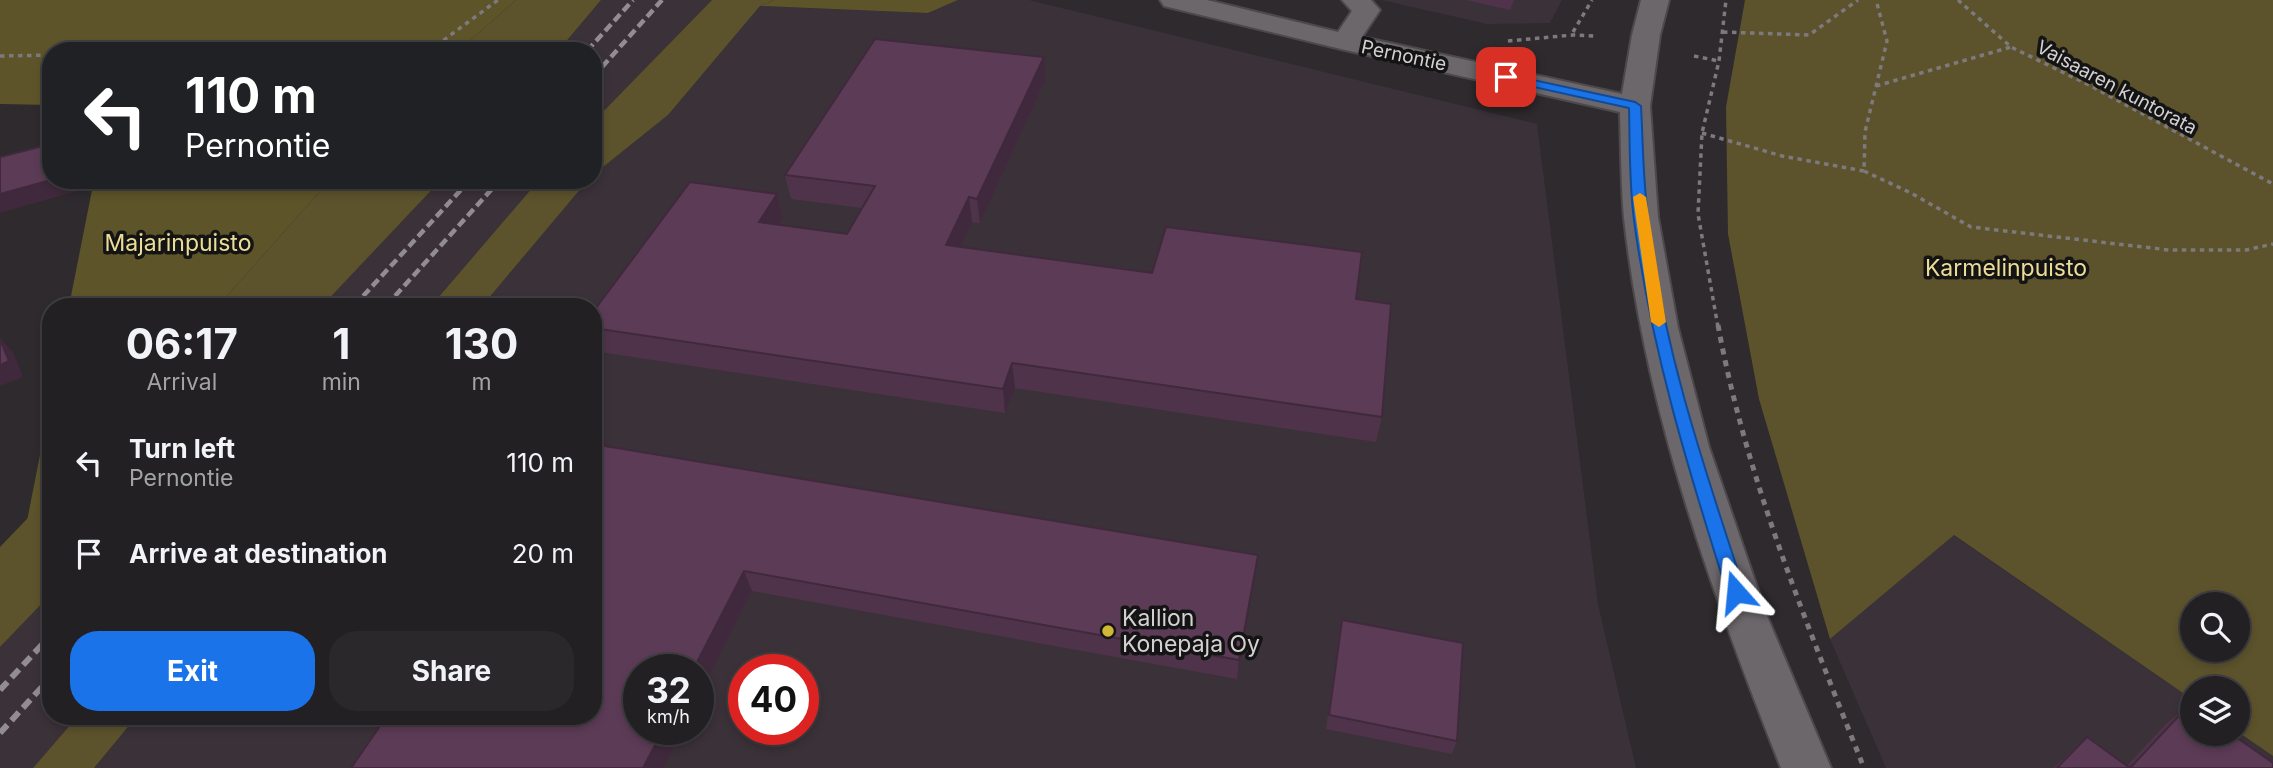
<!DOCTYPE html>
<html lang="en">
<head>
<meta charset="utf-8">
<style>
  :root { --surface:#222022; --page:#2a282a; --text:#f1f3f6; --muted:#a2a3a5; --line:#3f3e40; --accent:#1a73e8 }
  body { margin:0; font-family:Inter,sans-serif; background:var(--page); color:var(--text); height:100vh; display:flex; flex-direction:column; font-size:26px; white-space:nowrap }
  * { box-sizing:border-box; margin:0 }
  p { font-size:23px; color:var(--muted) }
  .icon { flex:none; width:38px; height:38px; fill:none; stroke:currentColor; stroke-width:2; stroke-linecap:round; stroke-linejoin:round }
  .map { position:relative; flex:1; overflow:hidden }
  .side { position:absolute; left:42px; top:298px; width:560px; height:427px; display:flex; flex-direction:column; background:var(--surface); border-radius:28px; box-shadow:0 4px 10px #0003,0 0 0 2px var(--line) }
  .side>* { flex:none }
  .hud { position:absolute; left:42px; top:42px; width:560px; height:147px; border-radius:28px; box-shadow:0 4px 10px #0003,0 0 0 2px var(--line); background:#202124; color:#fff; overflow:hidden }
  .controls { position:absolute; left:2180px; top:592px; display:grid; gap:14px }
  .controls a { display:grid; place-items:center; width:70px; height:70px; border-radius:50%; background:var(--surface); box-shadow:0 4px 10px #0003,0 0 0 2px var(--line); font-size:35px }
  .speed { position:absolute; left:623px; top:654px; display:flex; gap:14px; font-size:35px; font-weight:700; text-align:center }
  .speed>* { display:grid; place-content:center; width:91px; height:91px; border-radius:50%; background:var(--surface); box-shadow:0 4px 10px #0003,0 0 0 2px var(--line); line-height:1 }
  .speed small { font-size:18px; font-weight:400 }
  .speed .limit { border:10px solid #d22; background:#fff; color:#111 }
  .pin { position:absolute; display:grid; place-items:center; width:60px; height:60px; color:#fff; margin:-30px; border-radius:14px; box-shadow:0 4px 10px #0006 }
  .me { position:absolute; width:77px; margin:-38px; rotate:342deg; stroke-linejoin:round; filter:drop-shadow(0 0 5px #0008) }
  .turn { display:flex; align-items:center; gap:24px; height:147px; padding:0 28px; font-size:32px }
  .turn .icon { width:91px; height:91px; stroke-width:2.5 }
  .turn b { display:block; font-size:49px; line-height:60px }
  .eta { display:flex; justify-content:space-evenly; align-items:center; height:119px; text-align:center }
  .eta b { font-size:42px; font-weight:700; line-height:49px }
  .button { display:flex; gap:14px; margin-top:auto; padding:14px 28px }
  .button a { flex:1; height:80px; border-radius:28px; background:var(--accent); color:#fff; font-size:28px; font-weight:700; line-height:80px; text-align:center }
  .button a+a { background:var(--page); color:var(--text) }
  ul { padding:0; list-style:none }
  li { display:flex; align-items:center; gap:21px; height:91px; padding:0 28px }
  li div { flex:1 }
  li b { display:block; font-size:26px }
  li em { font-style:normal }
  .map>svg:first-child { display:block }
</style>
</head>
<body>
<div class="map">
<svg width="2273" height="768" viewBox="0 0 2273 768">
  <rect width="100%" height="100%" fill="#2e2a2d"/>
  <!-- built -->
  <g fill="#3b3138" fill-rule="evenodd">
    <polygon points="601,0 712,0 593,122 593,51 558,51"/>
    <path d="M958,0H1029L1537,124L1598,604L1636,768H94L137,716H593V306H482L588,180H593V175L668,115L760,6L928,13ZM639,670H698V730H639ZM744,670H803V730H744Z"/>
    <polygon points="1381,0 1562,0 1550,23 1487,24"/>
    <polygon points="441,180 539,180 431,306 322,306"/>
    <polygon points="1953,535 2193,700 2193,733 2238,732 2273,756 2273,768 1886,768 1830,639"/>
    <polygon points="51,594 51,716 78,716 33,768 0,768 0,647"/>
  </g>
  <!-- green -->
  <g fill="#5c532c" fill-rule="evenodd">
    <polygon points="516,0 601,0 558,51 458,51"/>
    <polygon points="712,0 774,0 760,6 668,115 593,175 593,122"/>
    <path d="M1745,0H2273V756L2238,732V688H2193V700L1954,535L1830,639L1759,399L1728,234L1726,107ZM2193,604H2238V649H2193Z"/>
    <polygon points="330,180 441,180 322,306 218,306"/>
    <polygon points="539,180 588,180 482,306 431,306"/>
    <polygon points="51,494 51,594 0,647 0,547"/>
    <polygon points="78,716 137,716 94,768 33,768"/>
  </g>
  <!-- forest -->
  <g fill="#5d542a">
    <polygon points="0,0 516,0 458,51 51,51 51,105 0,104"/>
    <polygon points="774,0 958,0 928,13 760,6"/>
    <polygon points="94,180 330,180 218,306 69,306"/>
    <polygon points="51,399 51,494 27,521"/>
  </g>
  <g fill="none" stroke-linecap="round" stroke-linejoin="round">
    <!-- minor casing -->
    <g stroke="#4c484b" stroke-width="4">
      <path id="minor" d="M1160,0H1207L1338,32L1352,11L1342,0H1371L1380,10L1362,37L1622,94L1632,35L1641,0H1669L1660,35L1650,106L1658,217L1678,328L1709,447L1767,616L1831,768H1781C1711,591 1645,409 1624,218C1621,183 1621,147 1620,112L1345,50L1164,6Z"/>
    </g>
    <!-- path-far1 -->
    <g stroke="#7d797c" stroke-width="3.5" stroke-dasharray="4.5 4.5" stroke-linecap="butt">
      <polyline points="1958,0 2011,47 2089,85 2273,184"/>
      <polyline points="1573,32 1592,0"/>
      <polyline points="1723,32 1809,35 1858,0"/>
      <polyline points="1508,41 1573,35 1594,36"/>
      <polyline points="429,51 498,0"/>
      <polyline points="0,56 51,55"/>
      <polyline points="1694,56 1719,61"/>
      <polyline points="1876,86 2011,47"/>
      <polyline points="1702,133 1782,156 1864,171 1865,132 1887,41 1876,0"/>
      <polyline points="1864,171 1911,193 1971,227 2169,250 2246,250 2273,244"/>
      <polyline points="1718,327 1698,214 1702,133 1719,61 1726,0"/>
    </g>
    <!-- path -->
    <path stroke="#7d797c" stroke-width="5" stroke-dasharray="6 6" stroke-linecap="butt" d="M1718,325C1746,478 1807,624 1864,768"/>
    <!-- minor -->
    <use href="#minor" fill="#6c676b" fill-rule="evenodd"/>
    <!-- rail-far1 -->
    <g stroke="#918d90" stroke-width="4.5" stroke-dasharray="9 4.5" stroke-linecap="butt">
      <polyline points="587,51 633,0"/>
      <polyline points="593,77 662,0"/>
      <polyline points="354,306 470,180"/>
      <polyline points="386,306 500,180"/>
    </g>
    <!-- rail -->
    <g stroke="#918d90" stroke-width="6" stroke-dasharray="11 6" stroke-linecap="butt">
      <polyline points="0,690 51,635"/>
      <polyline points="0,733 51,677"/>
    </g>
  </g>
  <!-- wall -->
  <g fill="#4f334a">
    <polygon points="1466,0 1514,0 1510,10"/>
    <polygon points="1045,81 980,223 972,222 960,247 1356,299 1382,417 1376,442 1015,388 1005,413 593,351 593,312 777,194 783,218 779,225 847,234 862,208 791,199 785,175"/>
    <polygon points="593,444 1255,575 1237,679 752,591 698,698 698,670 639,730 683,730 663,768 351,768"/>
    <polygon points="1342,620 1457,741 1452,754 1326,729 1339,635"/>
    <polygon points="2189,705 2273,768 2054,768 2087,737 2127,766 2166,724"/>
  </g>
  <!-- shaded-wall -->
  <g fill="#40293c">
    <polygon points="1044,57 1045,81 980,223 977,199"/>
    <polygon points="51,180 74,180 74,192 0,213 0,194"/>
    <polygon points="777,194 783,218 765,247 759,222"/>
    <polygon points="969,197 972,222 950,270 946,245"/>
    <polygon points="0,338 13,352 23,377 0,386"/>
    <polygon points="1012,363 1015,388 1005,413 1003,389"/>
    <polygon points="1258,555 1255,575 1237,679 1239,660"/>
    <polygon points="744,571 752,591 698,698 698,670 693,670"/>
    <polygon points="663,730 683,730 663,768 643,768"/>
  </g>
  <!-- building -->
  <g fill="#5c3b56" stroke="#40293c" stroke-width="2">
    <polygon points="875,39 1044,57 977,199 969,197 946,245 1152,273 1166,227 1362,252 1356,299 1391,304 1382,417 1012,363 1003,389 593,328 593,312 690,182 777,194 759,222 847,234 875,186 785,175"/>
    <polygon points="51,144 51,180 0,194 0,157"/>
    <polygon points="0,339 9,361 0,365"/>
    <polygon points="593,444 1258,555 1239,660 744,571 693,670 639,670 639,730 663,730 643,768 351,768 387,716 593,716"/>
    <polygon points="1342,620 1463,643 1457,741 1329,715"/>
    <polygon points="2189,705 2193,707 2193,733 2230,733 2273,763 2273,768 2130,768"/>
    <polygon points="2087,737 2130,768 2057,768"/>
  </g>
  <!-- route -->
  <path fill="#1a73e8" stroke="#114b97" stroke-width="2" d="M1506,74L1635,102L1641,106C1643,143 1643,180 1648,217C1662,346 1705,470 1745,592L1743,597L1736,599L1730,597L1727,592C1688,469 1651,348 1634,220C1629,183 1630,145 1629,108L1502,80V75Z"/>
  <!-- slow -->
  <polygon fill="#f59e0b" points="1640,193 1646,197 1666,322 1659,327 1651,322 1633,197"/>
  <!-- markers -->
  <circle fill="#d1b736" stroke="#151415" stroke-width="2.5" cx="1108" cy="631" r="7"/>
  <g text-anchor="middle" stroke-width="7" stroke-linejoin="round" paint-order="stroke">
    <!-- far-street labels -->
    <g font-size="19" fill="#d4d1d3" stroke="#151415">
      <text transform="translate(1404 55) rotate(12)" y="7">Pernontie</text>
      <text transform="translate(2117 87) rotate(28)" y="7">Vaisaaren kuntorata</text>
    </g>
    <!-- park labels -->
    <g font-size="23" fill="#ecdd96" stroke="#151415">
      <text x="178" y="251">Majarinpuisto</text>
      <text x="2006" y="276">Karmelinpuisto</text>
    </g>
    <!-- poi labels -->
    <g font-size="23" fill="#d4d1d3" stroke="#151415" text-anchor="start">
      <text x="1122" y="626">Kallion<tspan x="1122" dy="26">Konepaja Oy</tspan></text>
    </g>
  </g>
</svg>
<div class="controls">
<a><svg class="icon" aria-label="search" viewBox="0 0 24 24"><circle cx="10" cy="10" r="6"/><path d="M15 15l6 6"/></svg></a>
<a><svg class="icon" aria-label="layers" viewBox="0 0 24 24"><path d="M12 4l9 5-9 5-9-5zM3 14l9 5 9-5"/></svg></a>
</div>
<div class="speed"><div>32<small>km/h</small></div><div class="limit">40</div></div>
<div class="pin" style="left:1506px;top:77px;background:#d93025"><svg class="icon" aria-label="arrive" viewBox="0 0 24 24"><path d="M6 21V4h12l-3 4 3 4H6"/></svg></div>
<svg class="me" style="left:1736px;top:592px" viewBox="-20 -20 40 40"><path d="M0-17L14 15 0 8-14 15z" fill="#1a73e8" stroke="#fff" stroke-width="4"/></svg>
<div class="hud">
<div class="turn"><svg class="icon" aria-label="left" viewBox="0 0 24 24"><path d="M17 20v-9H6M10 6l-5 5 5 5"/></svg><div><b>110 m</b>Pernontie</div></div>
</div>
<section class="side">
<div class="eta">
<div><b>06:17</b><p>Arrival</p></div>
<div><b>1</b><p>min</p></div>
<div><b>130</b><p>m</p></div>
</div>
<ul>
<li><svg class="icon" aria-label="left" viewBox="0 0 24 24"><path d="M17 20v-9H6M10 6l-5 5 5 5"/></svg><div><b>Turn left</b><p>Pernontie</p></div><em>110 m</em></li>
<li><svg class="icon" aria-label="arrive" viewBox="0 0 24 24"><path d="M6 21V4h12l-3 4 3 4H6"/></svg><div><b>Arrive at destination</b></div><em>20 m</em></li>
</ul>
<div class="button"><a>Exit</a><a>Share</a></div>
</section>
</div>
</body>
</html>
